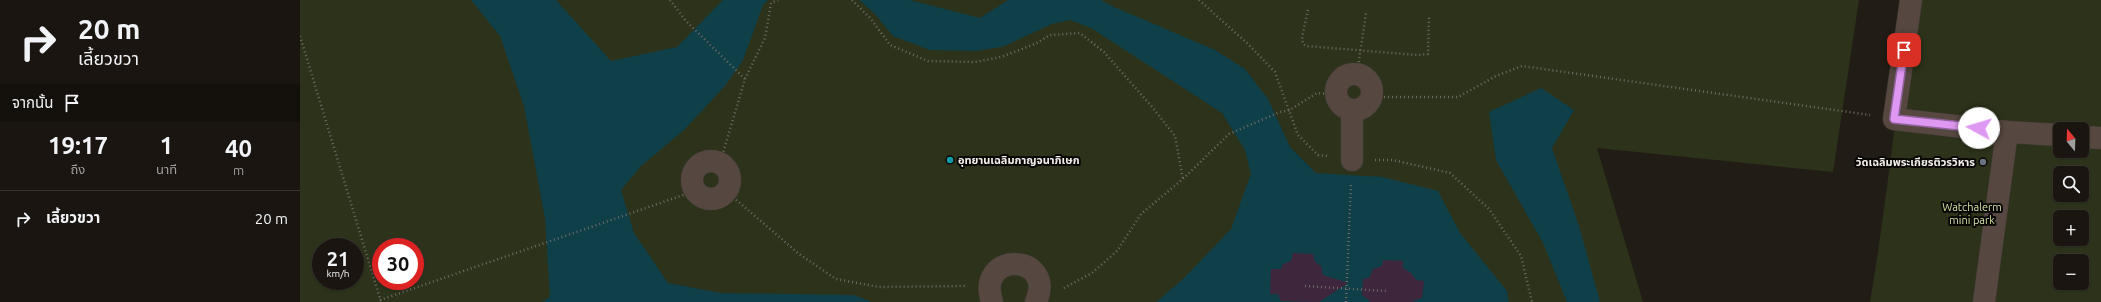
<!DOCTYPE html>
<html lang="th">
<head>
<meta charset="utf-8">
<style>
  :root { --surface:#1a1510; --page:#231e19; --text:#f1f3f6; --muted:#9f9f9f; --line:#383430 }
  body { margin:0; font-family:Ubuntu,"Noto Sans Thai",sans-serif; background:var(--page); color:var(--text); height:100vh; display:flex; flex-direction:column; font-size:15px; white-space:nowrap }
  * { box-sizing:border-box; margin:0 }
  p { font-size:13px; color:var(--muted) }
  .icon { flex:none; width:22px; height:22px; fill:none; stroke:currentColor; stroke-width:2; stroke-linecap:round; stroke-linejoin:round }
  .map { position:relative; flex:1; overflow:hidden }
  .panel { display:flex; flex-direction:column; background:var(--surface); width:300px }
  .panel>* { flex:none }
  .banner { background:#1a1510; color:var(--text); overflow:hidden }
  .needle { width:26px; rotate:341deg }
  .fabs { position:absolute; left:1753px; top:122px; display:grid; gap:8px }
  .fabs a { display:grid; place-items:center; width:36px; height:36px; border-radius:6px; background:var(--surface); box-shadow:0 1px 3px #0004,0 0 0 1px var(--line); font-size:20px }
  .speed { position:absolute; left:12px; top:238px; display:flex; gap:8px; font-size:20px; font-weight:700; text-align:center }
  .speed>* { display:grid; place-content:center; width:52px; height:52px; border-radius:50%; background:var(--surface); box-shadow:0 1px 3px #0004,0 0 0 1px var(--line); line-height:1 }
  .speed small { font-size:10px; font-weight:400 }
  .speed .limit { border:6px solid #d22; background:#fff; color:#111 }
  .pin { position:absolute; display:grid; place-items:center; width:34px; height:34px; color:#fff; margin:-17px; border-radius:8px; box-shadow:0 2px 6px #0006 }
  .me { position:absolute; width:44px; margin:-22px; rotate:276deg; stroke-linejoin:round; filter:drop-shadow(0 0 3px #0008) }
  .turn { display:flex; align-items:center; gap:14px; height:84px; padding:0 12px; font-size:18px }
  .turn .icon { width:52px; height:52px; stroke-width:2.5 }
  .turn b { display:block; font-size:28px; line-height:34px }
  .then { display:flex; align-items:center; height:38px; padding:0 12px; background:#0003; gap:8px; font-size:15px }
  .eta { display:flex; justify-content:space-evenly; align-items:center; height:68px; text-align:center }
  .eta b { font-size:24px; font-weight:700; line-height:28px }
  ul { padding:0; list-style:none }
  li { display:flex; align-items:center; gap:12px; height:56px; padding:0 12px; border-top:1px solid var(--line) }
  li div { flex:1 }
  li b { display:block; font-size:15px }
  li em { font-style:normal }
  main { display:flex; flex:1; min-height:0 }
  .map>svg:first-child { display:block }
</style>
</head>
<body>
<main>
<section class="panel">
<div class="banner">
<div class="turn"><svg class="icon" aria-label="right" viewBox="0 0 24 24"><path d="M7 20v-9h11M14 6l5 5-5 5"/></svg><div><b>20 m</b>เลี้ยวขวา</div></div>
<div class="then">จากนั้น<svg class="icon" aria-label="arrive" viewBox="0 0 24 24"><path d="M6 21V4h12l-3 4 3 4H6"/></svg></div>
</div>
<div class="eta">
<div><b>19:17</b><p>ถึง</p></div>
<div><b>1</b><p>นาที</p></div>
<div><b>40</b><p>m</p></div>
</div>
<ul>
<li><svg class="icon" aria-label="right" viewBox="0 0 24 24"><path d="M7 20v-9h11M14 6l5 5-5 5"/></svg><div><b>เลี้ยวขวา</b></div><em>20 m</em></li>
</ul>
</section>
<div class="map">
<svg width="1801" height="302" viewBox="0 0 1801 302">
  <rect width="100%" height="100%" fill="#221c16"/>
  <!-- green -->
  <g fill="#2c331a" fill-rule="evenodd">
    <path d="M0,0H1559L1533,172L1297,148L1343,302H0ZM21,247H55V281H21ZM81,247H115V281H81Z"/>
    <path d="M1611,0H1801V302H1570C1587,202 1597,101 1611,0ZM1760,129H1782V151H1760ZM1760,173H1782V195H1760ZM1760,217H1782V239H1760ZM1760,261H1782V283H1760Z"/>
  </g>
  <!-- water -->
  <g fill="#0f3f49">
    <polygon points="171,0 256,0 311,61 377,47 423,0 468,0 463,5 443,60 425,86 384,130 341,166 321,190 334,233 368,283 421,293 554,295 571,302 242,302 250,297 245,218 224,106 200,36"/>
    <polygon points="559,0 610,0 680,18 708,0 801,0 814,7 915,50 945,69 968,99 990,147 1016,173 1082,177 1138,191 1160,233 1207,291 1209,302 856,302 883,279 931,229 951,174 945,150 922,113 791,28 770,20 752,24 702,47 675,51 630,50 593,36 575,14"/>
    <polygon points="1241,88 1274,110 1252,148 1279,226 1300,302 1267,302 1243,243 1196,160 1189,112"/>
  </g>
  <!-- building -->
  <g fill="#3e263c">
    <polygon points="993,253 1013,254 1015,262 1021,266 1023,275 1048,283 1019,302 981,301 978,294 970,294 971,269 981,269 983,264 991,261"/>
    <polygon points="1083,260 1103,261 1103,268 1111,273 1116,280 1124,281 1122,298 1115,300 1113,302 1071,302 1062,295 1063,279 1069,278 1073,269 1082,266"/>
  </g>
  <g fill="none" stroke-linecap="round" stroke-linejoin="round">
    <!-- minor casing -->
    <g stroke="#3f3a34" stroke-width="23">
      <g id="minor">
        <polyline points="1611,0 1594,119 1707,132 1760,135"/>
        <circle cx="1054" cy="92" r="18"/>
        <polyline points="1782,137 1801,138"/>
        <polyline points="1052,160 1052,110"/>
        <circle cx="411" cy="180" r="19"/>
        <path d="M692,302C675,250 757,253 736,302"/>
        <polyline points="1684,302 1707,132"/>
      </g>
    </g>
    <!-- path -->
    <g stroke="#716b66" stroke-width="2.5" stroke-dasharray="1 3" stroke-linecap="butt">
      <polyline points="370,0 386,21 445,79 420,163"/>
      <polyline points="552,0 571,19 590,45 628,61 675,62 701,57 735,44 750,35 780,33 804,52 853,108 875,136 883,179"/>
      <polyline points="899,0 948,44 975,72 998,135 1018,155 1028,156"/>
      <polyline points="1008,10 1002,37 1003,44 1006,46 1117,55 1128,54 1129,16"/>
      <polyline points="0,36 81,302"/>
      <polyline points="1057,74 1066,13"/>
      <polyline points="445,79 465,38 471,3 478,0"/>
      <polyline points="1072,97 1158,97 1196,76 1222,66 1570,115"/>
      <polyline points="1075,160 1093,160 1150,173 1189,209 1221,256 1232,302"/>
      <polyline points="427,192 499,254 536,279 579,287 667,286"/>
      <polyline points="1005,286 1087,291"/>
      <polyline points="764,288 792,273 817,251 841,214 883,179 929,134 980,112 988,111 1017,93 1033,94"/>
      <polyline points="80,300 395,191"/>
      <polyline points="1046,302 1051,183"/>
    </g>
    <!-- minor -->
    <use href="#minor" stroke="#564740" stroke-width="22"/>
  </g>
  <g fill="none" stroke-linecap="round" stroke-linejoin="round">
    <!-- route casing -->
    <g stroke="#91639d" stroke-width="10">
      <polyline id="route" points="1604,50 1594,119 1679,128"/>
    </g>
    <!-- route -->
    <use href="#route" stroke="#df98f1" stroke-width="7"/>
  </g>
  <!-- markers -->
  <circle fill="#0f9aa8" stroke="#090705" stroke-width="1.5" cx="650" cy="160" r="4"/>
  <circle fill="#6b7280" stroke="#090705" stroke-width="1.5" cx="1683" cy="162" r="4"/>
  <g text-anchor="middle" stroke-width="4" stroke-linejoin="round" paint-order="stroke">
    <!-- poi labels -->
    <g font-size="11" font-weight="bold" fill="#f4efeb" stroke="#090705" text-anchor="start">
      <text x="658" y="164">อุทยานเฉลิมกาญจนาภิเษก</text>
      <text x="1675" y="166" text-anchor="end">วัดเฉลิมพระเกียรติวรวิหาร</text>
    </g>
    <!-- park labels -->
    <g font-size="11" fill="#d0e1a4" stroke="#090705">
      <text x="1672" y="211">Watchalerm<tspan x="1672" dy="13">mini park</tspan></text>
    </g>
  </g>
</svg>
<div class="fabs">
<a><svg class="needle" viewBox="-14 -14 28 28"><path d="M0-13l5 13h-10z" fill="#e53935"/><path d="M0 13l5-13h-10z" fill="#9f9f9f"/></svg></a>
<a><svg class="icon" aria-label="search" viewBox="0 0 24 24"><circle cx="10" cy="10" r="6"/><path d="M15 15l6 6"/></svg></a>
<a>+</a>
<a>−</a>
</div>
<div class="speed"><div>21<small>km/h</small></div><div class="limit">30</div></div>
<div class="pin" style="left:1604px;top:50px;background:#d93025"><svg class="icon" aria-label="arrive" viewBox="0 0 24 24"><path d="M6 21V4h12l-3 4 3 4H6"/></svg></div>
<svg class="me" style="left:1679px;top:128px" viewBox="-20 -20 40 40"><circle r="19" fill="#fff"/><path d="M0-13L10 11 0 6-10 11z" fill="#df98f1"/></svg>
</div>
</main>
</body>
</html>
